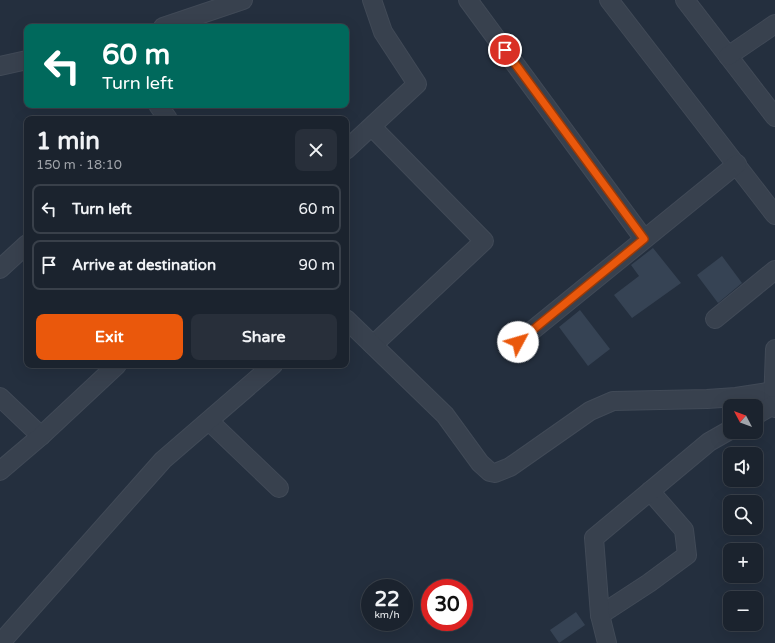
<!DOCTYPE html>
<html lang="en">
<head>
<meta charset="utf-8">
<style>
  :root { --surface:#1b232e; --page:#282f3a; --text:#f1f3f6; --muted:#a0a4aa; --line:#39404a; --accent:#ea580c }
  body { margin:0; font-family:"Varela Round",sans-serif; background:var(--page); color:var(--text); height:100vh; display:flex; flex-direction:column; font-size:15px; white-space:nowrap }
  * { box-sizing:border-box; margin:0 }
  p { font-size:13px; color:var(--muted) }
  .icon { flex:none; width:22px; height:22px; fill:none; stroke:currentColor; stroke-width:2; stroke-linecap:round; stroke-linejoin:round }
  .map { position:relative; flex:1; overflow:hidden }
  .drawer { position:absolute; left:24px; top:116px; width:325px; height:252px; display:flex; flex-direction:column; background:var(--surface); border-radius:8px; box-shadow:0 4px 16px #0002,0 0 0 1px var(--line) }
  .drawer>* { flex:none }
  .banner { position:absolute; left:24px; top:24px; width:325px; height:84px; border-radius:8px; box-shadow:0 4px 16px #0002,0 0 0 1px var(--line); background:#00695c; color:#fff; overflow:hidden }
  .needle { width:26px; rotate:311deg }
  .fabs { position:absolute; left:723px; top:399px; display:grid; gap:8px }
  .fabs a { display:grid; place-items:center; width:40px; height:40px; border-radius:8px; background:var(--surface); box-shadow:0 4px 16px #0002,0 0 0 1px var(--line); font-size:20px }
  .speed { position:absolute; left:361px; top:579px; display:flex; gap:8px; font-size:20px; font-weight:700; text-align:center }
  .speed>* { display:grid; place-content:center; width:52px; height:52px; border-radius:50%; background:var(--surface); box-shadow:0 4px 16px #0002,0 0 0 1px var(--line); line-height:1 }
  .speed small { font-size:10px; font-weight:400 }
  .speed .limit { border:6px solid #d22; background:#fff; color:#111 }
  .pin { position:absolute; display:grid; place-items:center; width:34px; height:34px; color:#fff; margin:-17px; border:2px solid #fff; border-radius:50%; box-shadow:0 1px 4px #0007 }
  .me { position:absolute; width:44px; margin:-22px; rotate:51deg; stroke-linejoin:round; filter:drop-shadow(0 0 3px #0008) }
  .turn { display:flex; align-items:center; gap:14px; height:84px; padding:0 12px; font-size:18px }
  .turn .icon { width:52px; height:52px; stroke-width:2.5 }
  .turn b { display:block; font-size:28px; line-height:34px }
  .round { display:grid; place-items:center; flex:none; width:42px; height:42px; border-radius:8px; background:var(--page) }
  .head { display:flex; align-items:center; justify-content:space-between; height:68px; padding:0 12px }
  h1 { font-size:24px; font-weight:700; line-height:30px }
  .button { display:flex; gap:8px; margin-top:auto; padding:8px 12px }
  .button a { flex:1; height:46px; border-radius:8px; background:var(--accent); color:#fff; font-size:16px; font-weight:700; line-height:46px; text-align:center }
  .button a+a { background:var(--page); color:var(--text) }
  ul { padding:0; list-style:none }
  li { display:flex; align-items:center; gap:12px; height:50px; margin:0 8px 6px; padding:0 4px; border:2px solid var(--line); border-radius:8px }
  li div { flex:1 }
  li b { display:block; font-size:15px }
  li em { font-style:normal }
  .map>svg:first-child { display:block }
</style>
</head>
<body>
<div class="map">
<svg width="775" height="643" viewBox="0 0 775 643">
  <rect width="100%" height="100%" fill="#242f3e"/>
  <!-- building -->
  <g fill="#364354">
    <polygon points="653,248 681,283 632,318 614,295 639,276 631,265"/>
    <polygon points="722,256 742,283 718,303 697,275"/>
    <polygon points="580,310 610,349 588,366 559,327"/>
    <polygon points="576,612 585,625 559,643 550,630"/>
  </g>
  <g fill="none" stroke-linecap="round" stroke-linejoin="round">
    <!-- minor casing -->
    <g stroke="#414a57" stroke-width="20">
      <g id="minor">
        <polyline points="468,0 644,239"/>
        <polyline points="609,0 775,215"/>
        <polyline points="685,0 775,117"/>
        <polyline points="163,27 243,0"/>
        <polyline points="728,56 775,24"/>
        <polyline points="0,66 27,60"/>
        <polyline points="158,105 168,119"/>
        <polyline points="372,127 484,241 373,345"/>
        <polyline points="346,150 417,84 383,32 372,0"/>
        <polyline points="0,269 27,244"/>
        <polyline points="346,319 445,415 480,463 490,472 495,473 510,467 590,411 613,401 707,399 736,397 774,391"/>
        <polyline points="715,319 775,270"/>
        <polyline points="518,342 737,164"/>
        <polyline points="775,349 773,405 775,408"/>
        <polyline points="0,397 41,436"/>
        <polyline points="756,415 773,405"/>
        <polyline points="209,421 279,488"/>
        <polyline points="0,471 41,436 117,365"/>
        <polyline points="600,615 649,583 687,555 684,530 650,491"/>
        <polyline points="5,638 163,460 273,365"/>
        <polyline points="607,643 600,615 594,538 709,442 730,430"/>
      </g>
    </g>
    <!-- minor -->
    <use href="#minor" stroke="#38414e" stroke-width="18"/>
  </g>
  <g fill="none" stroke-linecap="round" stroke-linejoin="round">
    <!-- route casing -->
    <g stroke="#983908" stroke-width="10">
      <polyline id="route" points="505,50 644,239 518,342"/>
    </g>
    <!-- route -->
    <use href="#route" stroke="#ea580c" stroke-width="7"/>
  </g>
</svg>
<div class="fabs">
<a><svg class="needle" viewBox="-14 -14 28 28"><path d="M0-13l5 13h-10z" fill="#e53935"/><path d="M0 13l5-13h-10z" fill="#a0a4aa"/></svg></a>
<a><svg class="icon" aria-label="sound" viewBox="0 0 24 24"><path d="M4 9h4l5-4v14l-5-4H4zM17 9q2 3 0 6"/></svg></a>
<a><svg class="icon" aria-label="search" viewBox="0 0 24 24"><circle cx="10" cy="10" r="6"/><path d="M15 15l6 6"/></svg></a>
<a>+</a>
<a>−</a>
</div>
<div class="speed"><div>22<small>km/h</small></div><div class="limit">30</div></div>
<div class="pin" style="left:505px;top:50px;background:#d93025"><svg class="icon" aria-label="arrive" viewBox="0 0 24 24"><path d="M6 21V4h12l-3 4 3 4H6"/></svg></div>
<svg class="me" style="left:518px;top:342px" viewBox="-20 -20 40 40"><circle r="19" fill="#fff"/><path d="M0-13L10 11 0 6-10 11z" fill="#ea580c"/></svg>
<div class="banner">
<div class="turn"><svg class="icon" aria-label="left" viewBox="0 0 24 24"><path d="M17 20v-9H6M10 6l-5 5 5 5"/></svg><div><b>60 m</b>Turn left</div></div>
</div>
<section class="drawer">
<div class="head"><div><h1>1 min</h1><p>150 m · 18:10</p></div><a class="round"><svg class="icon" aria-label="close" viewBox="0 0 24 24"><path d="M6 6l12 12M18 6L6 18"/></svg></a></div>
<ul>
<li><svg class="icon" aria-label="left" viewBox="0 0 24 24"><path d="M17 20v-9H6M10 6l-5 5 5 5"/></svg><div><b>Turn left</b></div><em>60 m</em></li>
<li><svg class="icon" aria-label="arrive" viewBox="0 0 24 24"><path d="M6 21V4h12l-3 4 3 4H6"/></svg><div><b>Arrive at destination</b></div><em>90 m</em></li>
</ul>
<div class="button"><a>Exit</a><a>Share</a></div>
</section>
</div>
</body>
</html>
